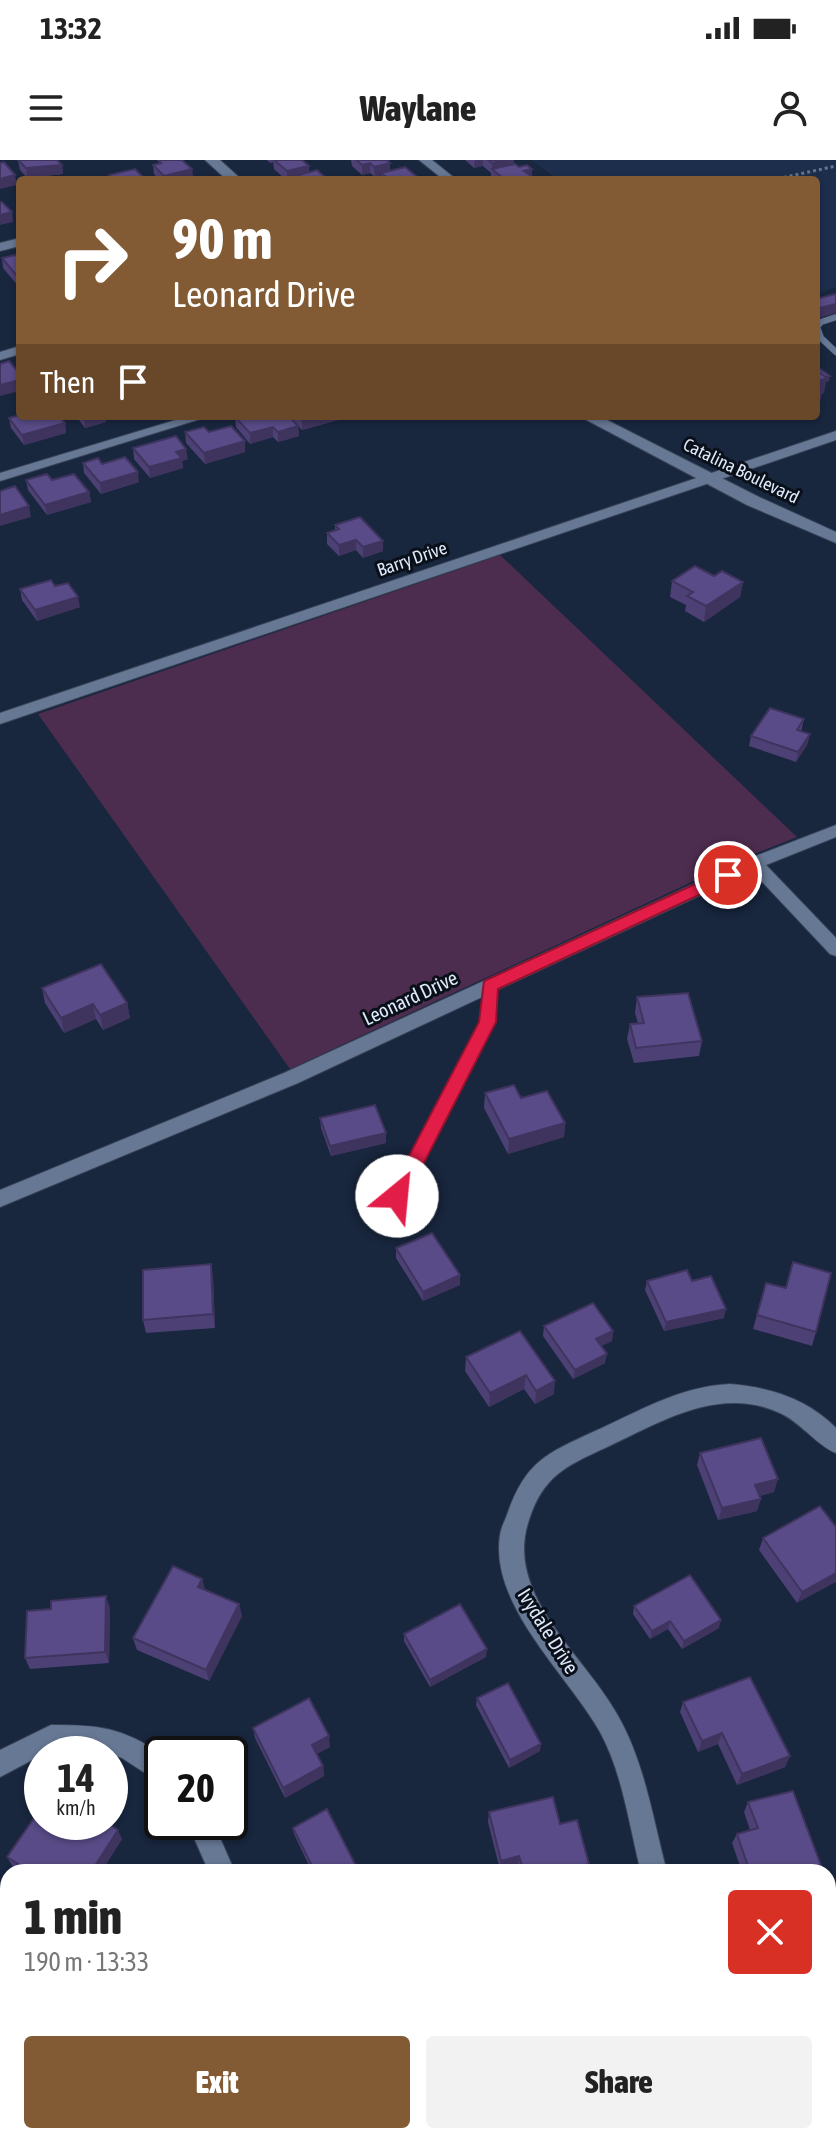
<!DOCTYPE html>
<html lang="en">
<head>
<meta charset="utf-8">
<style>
  :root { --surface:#fff; --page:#f2f2f2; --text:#222; --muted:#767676; --accent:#825b34 }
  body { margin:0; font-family:"Asap Condensed",sans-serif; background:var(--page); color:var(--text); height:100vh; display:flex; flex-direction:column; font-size:30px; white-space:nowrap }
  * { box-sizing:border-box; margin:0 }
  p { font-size:26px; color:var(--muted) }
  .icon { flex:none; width:44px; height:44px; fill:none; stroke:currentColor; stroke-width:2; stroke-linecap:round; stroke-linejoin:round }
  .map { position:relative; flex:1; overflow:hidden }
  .sheet { position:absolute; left:0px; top:1704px; width:836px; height:280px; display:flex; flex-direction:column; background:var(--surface); border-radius:24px 24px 0 0; box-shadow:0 2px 6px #0004 }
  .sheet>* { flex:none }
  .hud { position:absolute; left:16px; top:16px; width:804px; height:244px; border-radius:8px; box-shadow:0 2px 6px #0004; background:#825b34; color:#fff; overflow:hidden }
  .speed { position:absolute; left:24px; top:1576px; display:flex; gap:16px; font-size:40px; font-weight:700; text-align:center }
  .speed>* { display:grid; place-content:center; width:104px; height:104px; border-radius:50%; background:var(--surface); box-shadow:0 2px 6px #0004; line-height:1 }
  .speed small { font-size:20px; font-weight:400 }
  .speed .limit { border:4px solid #111; border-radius:12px; background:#fff; color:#111 }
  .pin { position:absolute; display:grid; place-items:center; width:68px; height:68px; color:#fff; margin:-34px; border:4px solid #fff; border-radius:50%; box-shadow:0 2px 8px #0007 }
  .me { position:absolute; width:88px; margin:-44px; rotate:28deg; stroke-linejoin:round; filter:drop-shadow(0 0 6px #0008) }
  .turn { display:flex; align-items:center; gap:28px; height:168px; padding:0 24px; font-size:36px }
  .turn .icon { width:104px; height:104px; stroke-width:2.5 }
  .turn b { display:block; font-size:56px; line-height:68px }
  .then { display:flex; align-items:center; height:76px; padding:0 24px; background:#0003; gap:16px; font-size:30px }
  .round { display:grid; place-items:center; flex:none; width:84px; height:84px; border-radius:8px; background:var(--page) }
  .headline { display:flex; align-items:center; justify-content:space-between; height:136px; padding:0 24px }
  h1 { font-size:48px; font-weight:800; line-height:60px }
  .action { display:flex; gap:16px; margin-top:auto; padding:16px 24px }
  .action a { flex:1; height:92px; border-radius:8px; background:var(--accent); color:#fff; font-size:32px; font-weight:800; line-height:92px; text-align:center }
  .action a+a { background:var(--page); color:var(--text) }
  .status { display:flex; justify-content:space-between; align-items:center; height:56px; padding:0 40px; background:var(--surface); direction:ltr }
  .status svg { height:22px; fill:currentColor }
  header { display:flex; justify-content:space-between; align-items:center; height:104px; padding:0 24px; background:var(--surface); font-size:36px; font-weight:800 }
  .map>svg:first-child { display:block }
</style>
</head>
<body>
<div class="status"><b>13:32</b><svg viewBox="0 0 49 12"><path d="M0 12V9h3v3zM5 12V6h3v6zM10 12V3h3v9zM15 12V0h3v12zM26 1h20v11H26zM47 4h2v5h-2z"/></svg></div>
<header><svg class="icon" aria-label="menu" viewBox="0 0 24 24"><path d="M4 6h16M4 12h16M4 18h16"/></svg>Waylane<svg class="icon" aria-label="person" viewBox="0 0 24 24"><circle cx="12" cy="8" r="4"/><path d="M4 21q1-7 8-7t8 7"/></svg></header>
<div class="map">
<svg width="836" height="1984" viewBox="0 0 836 1984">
  <rect width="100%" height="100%" fill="#18263e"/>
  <!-- built -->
  <polygon fill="#1c2e4c" points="531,0 836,0 836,127 816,134 816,20 558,20"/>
  <!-- green -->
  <polygon fill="#4d2d4f" points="500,395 797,677 739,700 290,909 38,554"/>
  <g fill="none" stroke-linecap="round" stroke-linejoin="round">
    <!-- lane-far1 casing -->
    <g stroke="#384357" stroke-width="7">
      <polyline id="lane-far1" points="836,157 821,162 817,167 821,178 836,192"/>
    </g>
    <!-- lane casing -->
    <g stroke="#384357" stroke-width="12">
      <polyline id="lane" points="397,1036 487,862 490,825"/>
    </g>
    <!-- street casing -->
    <g stroke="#384357" stroke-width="2">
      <g id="street">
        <polygon points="419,0 432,0 457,20 444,20"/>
        <polygon points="20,186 20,194 0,200 0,192"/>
        <polygon points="189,256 210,256 0,321 0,313"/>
        <polygon points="836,271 836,280 0,564 0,553"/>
        <polygon points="836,665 836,677 766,705 836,778 836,796 830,794 752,711 298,923 0,1047 0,1030 284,913 748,699"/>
        <path d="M730,1224C769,1227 808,1239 836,1268V1293C819,1287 802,1264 782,1254C720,1224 661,1262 605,1288C566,1306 543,1316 529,1360C503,1435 586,1496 618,1556C645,1603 653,1660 667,1712H641C629,1666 623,1614 600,1572C568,1515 489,1445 500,1375C501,1367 506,1359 508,1352C526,1301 548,1293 593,1272C638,1252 680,1226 730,1224Z"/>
        <path d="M51,1565C98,1565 123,1567 162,1595V1624L122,1598L96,1589H53L0,1617V1590Z"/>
        <polygon points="187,1662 213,1662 235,1712 209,1712"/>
        <polygon points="177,1976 212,1976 209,1984 174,1984"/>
        <polygon points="722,1976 750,1976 753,1984 725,1984"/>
      </g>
    </g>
    <!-- secondary casing -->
    <g stroke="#384357" stroke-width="2">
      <g id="secondary">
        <polygon points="205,0 220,0 242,20 227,20"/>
        <polygon points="20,78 20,86 0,91 0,83"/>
        <polygon points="579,256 599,256 759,337 836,372 836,383 747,345"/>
      </g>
    </g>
    <!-- path -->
    <polyline stroke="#687489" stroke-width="3" stroke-dasharray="3 3" stroke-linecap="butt" points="772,20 836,6"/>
    <!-- lane-far1 -->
    <use href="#lane-far1" stroke="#667894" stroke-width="6"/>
    <!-- lane -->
    <use href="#lane" stroke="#667894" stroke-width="10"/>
    <!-- street -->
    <use href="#street" fill="#667894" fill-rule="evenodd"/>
    <!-- secondary -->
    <use href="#secondary" fill="#667894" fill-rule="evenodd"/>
  </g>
  <!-- wall -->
  <g fill="#4c4074">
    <polygon points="18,0 62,5 63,14 27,18 20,10"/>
    <polygon points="158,0 192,9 193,19 187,20 159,20 154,14 153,5 159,3"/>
    <polygon points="267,0 302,0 309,12 328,20 286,20 274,9 273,2 270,3"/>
    <polygon points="351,0 389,0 390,10 421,20 381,20 381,15 375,17 370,13 362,15 352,6"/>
    <polygon points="465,0 514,0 514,4 519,7 532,9 532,17 534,20 492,20 491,19 491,13 483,6 474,8"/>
    <polygon points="20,38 20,51 17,48 16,39"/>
    <polygon points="20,94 20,126 18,126 3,108 2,98"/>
    <polygon points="76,256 106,256 106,262 85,268"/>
    <polygon points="289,256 345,256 345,258 302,270"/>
    <polygon points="235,257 298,266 299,276 278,282 273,277 250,284 236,267"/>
    <polygon points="9,258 65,263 66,273 24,285 11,268"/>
    <polygon points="185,272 209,272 245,281 245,292 205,304 186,283"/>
    <polygon points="133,288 188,299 182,301 183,308 150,318 134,299"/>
    <polygon points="83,303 102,304 139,322 101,334 84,313"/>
    <polygon points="26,320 52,320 89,332 91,342 47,355 28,330"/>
    <polygon points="335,365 383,381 383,391 363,398 356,390 339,396 327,384 327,373 335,371"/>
    <polygon points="714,416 743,422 740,437 704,462 685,451 686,445 670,437 672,421"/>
    <polygon points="55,426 80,447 37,461 22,440 20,429"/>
    <polygon points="804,559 801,572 810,574 807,585 796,602 749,586 751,576"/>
    <polygon points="42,828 127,843 130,858 103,870 96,859 64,873 45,843"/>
    <polygon points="637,837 702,881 699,896 634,903 627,879 630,864 638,863 635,853"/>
    <polygon points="485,933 521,938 565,963 564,977 508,994 484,948"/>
    <polygon points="320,958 386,983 331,996 321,968"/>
    <polygon points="396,1088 460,1125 423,1141 396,1098"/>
    <polygon points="213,1118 215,1168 146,1173 143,1160"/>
    <polygon points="647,1121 724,1158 664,1171 645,1130"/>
    <polygon points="766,1123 786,1128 816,1172 812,1186 753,1169"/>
    <polygon points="544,1166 613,1171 612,1181 601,1186 605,1203 573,1219 543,1176"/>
    <polygon points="520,1171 554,1234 535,1244 524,1229 489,1247 465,1211 466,1197"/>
    <polygon points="700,1293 774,1332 760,1336 757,1351 718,1360 697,1305"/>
    <polygon points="836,1367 797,1443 759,1390 763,1378"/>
    <polygon points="202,1419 205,1430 239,1444 242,1456 209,1521 137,1490 133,1478"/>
    <polygon points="634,1446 719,1468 682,1489 668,1469 650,1479 633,1454"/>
    <polygon points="110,1448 109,1503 30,1509 25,1498"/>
    <polygon points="404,1474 486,1497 430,1527 404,1481"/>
    <polygon points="477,1538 540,1591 509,1608 476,1545"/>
    <polygon points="683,1542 790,1596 785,1607 737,1625 718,1584 698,1592 680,1552"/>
    <polygon points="253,1568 330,1587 316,1594 323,1606 324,1616 285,1638 255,1578"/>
    <polygon points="748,1642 819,1712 742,1712 732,1683 737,1674 750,1670 744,1652"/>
    <polygon points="489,1652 560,1664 587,1712 520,1712 518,1706 500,1710 488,1662"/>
    <polygon points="293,1668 359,1712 312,1712 294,1674"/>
    <polygon points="76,1674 122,1679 101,1712 21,1712 13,1707 7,1697"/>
    <polygon points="828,1811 836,1814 836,1868 828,1866"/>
  </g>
  <!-- shaded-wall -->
  <g fill="#3e345e">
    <polygon points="475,0 483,0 483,6 474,8"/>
    <polygon points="505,0 514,0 513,7 492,10 492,3"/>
    <polygon points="370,3 370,13 362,15 362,5"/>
    <polygon points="390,3 390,13 381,13 381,15 375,17 374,7"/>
    <polygon points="62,5 63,14 27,18 26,8"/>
    <polygon points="309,6 310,16 288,18 287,20 287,11"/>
    <polygon points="192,9 193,19 187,20 164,20 164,16"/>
    <polygon points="532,9 532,18 524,11"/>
    <polygon points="15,15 17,25 0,29 0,19"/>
    <polygon points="12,52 13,62 0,65 0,55"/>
    <polygon points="20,115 20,126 18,126 17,116"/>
    <polygon points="836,144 836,153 816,159 816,149"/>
    <polygon points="830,216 829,221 826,222 824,233 822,234 820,242 816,244 816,222"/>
    <polygon points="20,220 20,231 0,236 0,225"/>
    <polygon points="89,256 106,256 106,262 85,268 84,257"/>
    <polygon points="314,256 345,256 345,258 302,270 302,260"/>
    <polygon points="65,263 66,273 24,285 22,275"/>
    <polygon points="298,266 299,276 278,282 278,272"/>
    <polygon points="273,267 273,277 250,284 250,273"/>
    <polygon points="245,281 245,292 205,304 204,293"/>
    <polygon points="186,289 188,299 182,301 183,308 150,318 149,307 176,292"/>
    <polygon points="138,312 139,322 101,334 100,323"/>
    <polygon points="89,332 91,342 47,355 45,345"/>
    <polygon points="29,346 31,357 0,366 0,355"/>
    <polygon points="356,380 356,390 339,396 339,385"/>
    <polygon points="383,381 383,391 363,398 363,387"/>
    <polygon points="743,422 740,437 704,462 706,446"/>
    <polygon points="78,437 80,447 37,461 35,450"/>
    <polygon points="810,574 807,585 796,602 798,592"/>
    <polygon points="127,843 130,858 103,870 100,855"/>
    <polygon points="93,844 96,859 64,873 61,858"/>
    <polygon points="565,963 564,977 508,994 509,979"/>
    <polygon points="386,973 386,983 331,996 330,986"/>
    <polygon points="211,1104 213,1118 215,1168 213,1154"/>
    <polygon points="460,1115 460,1125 423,1141 423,1132"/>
    <polygon points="726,1149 724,1158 664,1171 666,1162"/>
    <polygon points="613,1171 612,1181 595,1189 596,1179"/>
    <polygon points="607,1194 605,1203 573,1219 575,1210"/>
    <polygon points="526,1215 524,1229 489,1247 490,1233"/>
    <polygon points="555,1221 554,1234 535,1244 536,1231"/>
    <polygon points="778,1319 774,1332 751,1338 755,1325"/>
    <polygon points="761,1339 757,1351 718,1360 722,1348"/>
    <polygon points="836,1413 836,1422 797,1443 802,1432"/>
    <polygon points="202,1419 205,1430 198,1427"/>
    <polygon points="106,1436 110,1448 109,1503 105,1492"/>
    <polygon points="239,1444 242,1456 209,1521 206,1510"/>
    <polygon points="721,1460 719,1468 682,1489 684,1481"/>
    <polygon points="670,1461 668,1469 650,1479 652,1471"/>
    <polygon points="487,1489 486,1497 430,1527 430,1520"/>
    <polygon points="722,1573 718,1584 698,1592 702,1581"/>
    <polygon points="329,1576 330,1587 313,1596 312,1585"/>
    <polygon points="541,1584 540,1591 509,1608 510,1600"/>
    <polygon points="790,1596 785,1607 737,1625 742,1614"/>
    <polygon points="323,1606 324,1616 285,1638 283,1628"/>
    <polygon points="118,1670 122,1679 101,1712 91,1712"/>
    <polygon points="519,1696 518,1706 500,1710 501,1701"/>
    <polygon points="589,1704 587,1712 558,1712"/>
    <polygon points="30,1976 42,1976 34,1984 22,1984"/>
    <polygon points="564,1976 580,1976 562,1981"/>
  </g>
  <!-- building -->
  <g fill="#584b87" stroke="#3e345e" stroke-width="2">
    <polygon points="18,0 57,0 62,5 26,8"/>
    <polygon points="158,0 182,0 192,9 164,16 153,5 161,3"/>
    <polygon points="274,0 302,0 309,6 287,11"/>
    <polygon points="356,0 386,0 390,3 374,7 370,3 362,5"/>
    <polygon points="488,0 505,0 492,3"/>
    <polygon points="4,2 15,15 0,19 0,3"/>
    <polygon points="515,4 519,7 527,5 532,9 524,11 534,18 526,20 505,20 492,9"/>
    <polygon points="405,7 421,20 390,20 381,13"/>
    <polygon points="135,9 146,20 113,20 109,15"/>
    <polygon points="317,10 328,20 291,20 288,18"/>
    <polygon points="88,17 91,20 75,20"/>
    <polygon points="0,42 2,42 12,52 0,55"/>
    <polygon points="20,94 20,115 17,116 2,98"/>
    <polygon points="835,134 836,135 836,144 816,149 816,139"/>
    <polygon points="9,201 20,214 20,220 0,225 0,204"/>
    <polygon points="816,206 830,216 826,217 816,211"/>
    <polygon points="816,211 816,210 827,218 816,222"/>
    <polygon points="816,222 823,227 816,230"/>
    <polygon points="20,255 59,256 65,263 22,275 9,258"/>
    <polygon points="239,256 289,256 298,266 278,272 273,267 250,273 235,257"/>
    <polygon points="298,256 314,256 302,260"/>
    <polygon points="231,266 245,281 204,293 185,272 204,267 209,272"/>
    <polygon points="176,276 186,289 176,292 182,298 149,307 133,288"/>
    <polygon points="125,297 138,312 100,323 83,303 98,298 102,304"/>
    <polygon points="47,314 52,320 74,314 89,332 45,345 26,320"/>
    <polygon points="15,326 29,346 0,355 0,331"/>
    <polygon points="360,357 383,381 363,387 356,380 339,385 327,373 339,369 335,365"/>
    <polygon points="695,406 714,416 722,411 743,422 706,446 687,436 693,432 672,421"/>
    <polygon points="51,420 55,426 68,423 78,437 35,450 20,429"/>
    <polygon points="770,548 804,559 797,570 810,574 798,592 751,576"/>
    <polygon points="101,804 127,843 100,855 93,844 61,858 42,828"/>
    <polygon points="688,833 702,881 636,888 630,864 644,863 637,837"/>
    <polygon points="514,925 521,938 547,931 565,963 509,979 485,933"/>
    <polygon points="375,945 386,973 330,986 320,958"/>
    <polygon points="432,1073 460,1115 423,1132 396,1088"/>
    <polygon points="793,1102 831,1113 816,1172 757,1155 766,1123 786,1128"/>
    <polygon points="211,1104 213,1154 143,1160 143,1110"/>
    <polygon points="687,1110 692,1121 711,1116 726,1149 666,1162 647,1121"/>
    <polygon points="593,1143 613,1171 596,1179 607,1194 575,1210 544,1166"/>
    <polygon points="520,1171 555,1221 536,1231 526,1215 490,1233 466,1197"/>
    <polygon points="761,1278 778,1319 755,1325 761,1339 722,1348 700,1293"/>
    <polygon points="820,1346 836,1367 836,1413 802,1432 763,1378"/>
    <polygon points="173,1406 202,1419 198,1427 239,1444 206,1510 133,1478"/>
    <polygon points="690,1415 721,1460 684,1481 670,1461 652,1471 634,1446"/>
    <polygon points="106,1436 105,1492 25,1498 27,1451 51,1449 51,1441"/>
    <polygon points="460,1444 487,1489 430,1520 404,1474"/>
    <polygon points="750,1517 790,1596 742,1614 722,1573 702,1581 683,1542"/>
    <polygon points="508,1523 541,1584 510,1600 477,1538"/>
    <polygon points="309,1538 329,1576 312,1585 323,1606 283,1628 253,1568"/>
    <polygon points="793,1631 822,1708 807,1712 750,1712 737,1674 758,1668 748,1642"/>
    <polygon points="553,1637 560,1664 577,1660 589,1704 558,1712 524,1712 519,1696 501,1701 489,1652"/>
    <polygon points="327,1649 359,1712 315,1712 293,1668"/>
    <polygon points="39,1651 42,1653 42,1662 57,1662 76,1674 84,1662 106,1662 118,1670 91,1712 31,1712 7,1697"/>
    <polygon points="828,1811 836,1814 836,1862 828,1859"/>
    <polygon points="2,1910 8,1918 8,1976 30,1976 22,1984 0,1984 0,1912"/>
    <polygon points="313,1976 418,1976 433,1984 309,1984"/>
  </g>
  <!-- route -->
  <polygon fill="#e11d48" stroke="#92132f" stroke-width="2" points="728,709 736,715 733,719 498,829 496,862 404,1042 390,1042 388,1036 479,862 484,821"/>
  <g text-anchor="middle" stroke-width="6" stroke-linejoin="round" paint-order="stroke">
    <!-- far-street labels -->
    <g font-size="18" fill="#dfe9f9" stroke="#09101a">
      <text transform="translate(741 311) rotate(26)" y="6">Catalina Boulevard</text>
      <text transform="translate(412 399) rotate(-19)" y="6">Barry Drive</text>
    </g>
    <!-- street labels -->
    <g font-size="20" fill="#dfe9f9" stroke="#09101a">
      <text transform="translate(410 838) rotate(-25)" y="7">Leonard Drive</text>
      <text transform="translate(548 1471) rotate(58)" y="7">Ivydale Drive</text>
    </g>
  </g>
</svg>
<div class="speed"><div>14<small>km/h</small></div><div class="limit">20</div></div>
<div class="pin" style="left:728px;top:715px;background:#d93025"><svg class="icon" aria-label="arrive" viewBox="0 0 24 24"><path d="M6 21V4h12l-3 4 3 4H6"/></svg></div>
<svg class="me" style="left:397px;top:1036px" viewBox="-20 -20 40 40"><circle r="19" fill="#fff"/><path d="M0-13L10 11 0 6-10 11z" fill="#e11d48"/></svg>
<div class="hud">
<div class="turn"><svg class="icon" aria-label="right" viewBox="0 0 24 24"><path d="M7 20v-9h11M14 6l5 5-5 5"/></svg><div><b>90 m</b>Leonard Drive</div></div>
<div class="then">Then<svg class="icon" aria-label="arrive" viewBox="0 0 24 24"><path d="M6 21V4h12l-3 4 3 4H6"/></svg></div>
</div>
<section class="sheet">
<div class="headline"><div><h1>1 min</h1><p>190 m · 13:33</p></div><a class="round" style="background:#d93025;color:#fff"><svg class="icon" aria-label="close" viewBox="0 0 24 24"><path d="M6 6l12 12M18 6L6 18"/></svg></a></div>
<div class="action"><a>Exit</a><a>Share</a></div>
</section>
</div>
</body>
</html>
